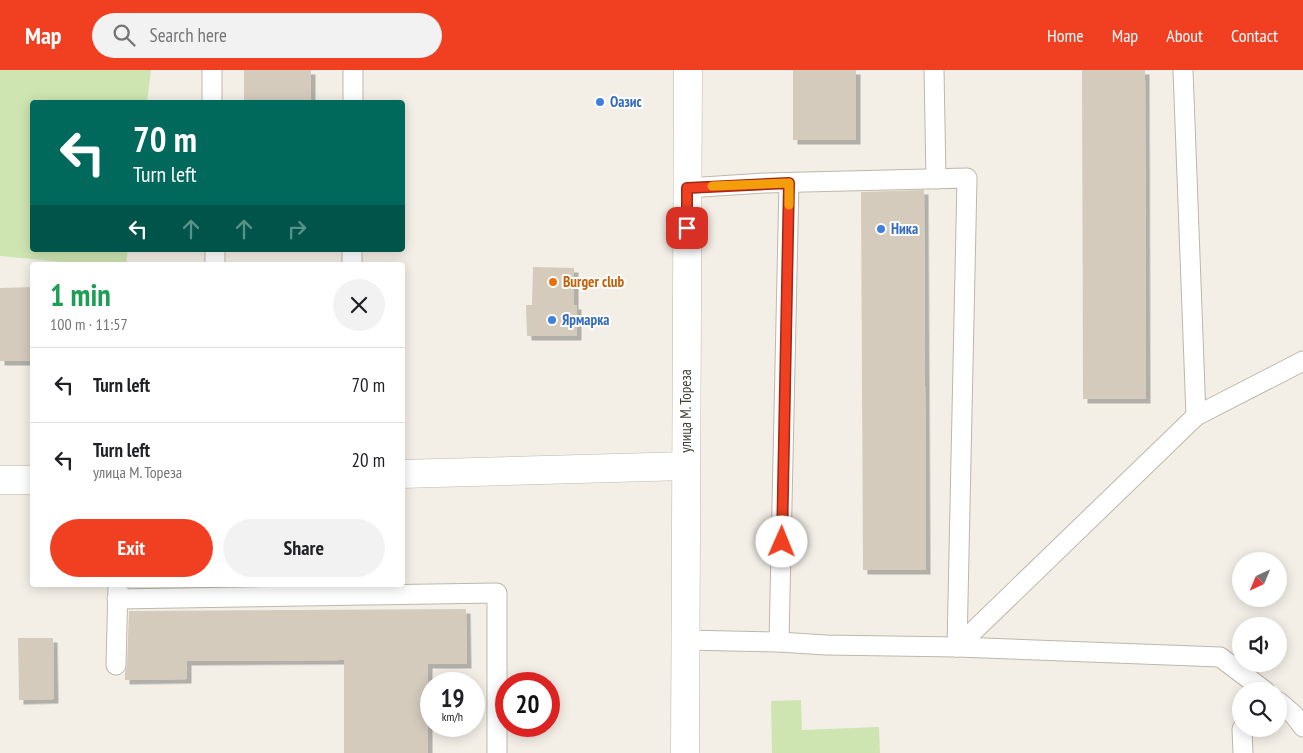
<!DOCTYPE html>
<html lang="en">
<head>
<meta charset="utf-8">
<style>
  :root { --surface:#fff; --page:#f2f2f2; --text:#202124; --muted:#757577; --line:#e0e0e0; --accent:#f03f21 }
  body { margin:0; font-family:"PT Sans Narrow",sans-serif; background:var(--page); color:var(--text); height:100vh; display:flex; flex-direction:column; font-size:19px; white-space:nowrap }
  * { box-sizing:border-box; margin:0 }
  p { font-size:16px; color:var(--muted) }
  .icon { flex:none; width:28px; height:28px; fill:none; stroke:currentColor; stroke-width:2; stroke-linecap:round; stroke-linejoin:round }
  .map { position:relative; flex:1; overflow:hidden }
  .side { position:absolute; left:30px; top:192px; width:375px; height:325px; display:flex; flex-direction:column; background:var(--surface); border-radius:5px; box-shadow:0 2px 12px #0003 }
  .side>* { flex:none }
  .top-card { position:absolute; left:30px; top:30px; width:375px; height:152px; border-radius:5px; box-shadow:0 2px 12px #0003; background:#00695c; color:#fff; overflow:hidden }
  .needle { width:32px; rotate:224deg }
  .tools { position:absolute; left:1232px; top:482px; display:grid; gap:10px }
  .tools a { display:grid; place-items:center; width:55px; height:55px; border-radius:50%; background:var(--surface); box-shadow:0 2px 12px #0003; font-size:25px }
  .speed { position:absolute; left:420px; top:602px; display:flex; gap:10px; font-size:25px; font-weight:700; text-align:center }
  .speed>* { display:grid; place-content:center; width:65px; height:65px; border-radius:50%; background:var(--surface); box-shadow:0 2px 12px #0003; line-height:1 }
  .speed small { font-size:12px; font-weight:400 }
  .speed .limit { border:8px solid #d22; background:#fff; color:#111 }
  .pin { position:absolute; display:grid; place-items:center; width:42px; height:42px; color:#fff; margin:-21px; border-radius:10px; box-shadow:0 2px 8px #0006 }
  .me { position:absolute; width:55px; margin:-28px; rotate:1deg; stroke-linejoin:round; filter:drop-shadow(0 0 4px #0008) }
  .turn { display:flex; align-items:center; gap:18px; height:105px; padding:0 20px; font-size:22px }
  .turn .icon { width:65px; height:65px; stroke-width:2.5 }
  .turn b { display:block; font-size:35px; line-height:42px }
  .lanes { display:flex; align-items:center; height:48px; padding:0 20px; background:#0003; justify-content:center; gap:25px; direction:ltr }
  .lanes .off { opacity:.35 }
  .round { display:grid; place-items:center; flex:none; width:52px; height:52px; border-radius:26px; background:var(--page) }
  .head { display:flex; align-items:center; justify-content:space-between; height:85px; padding:0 20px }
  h1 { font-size:30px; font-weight:600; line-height:38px; color:#1e9e55 }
  .primary-button { display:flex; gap:10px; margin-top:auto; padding:10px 20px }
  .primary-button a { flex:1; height:58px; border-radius:30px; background:var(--accent); color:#fff; font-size:20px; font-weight:600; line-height:58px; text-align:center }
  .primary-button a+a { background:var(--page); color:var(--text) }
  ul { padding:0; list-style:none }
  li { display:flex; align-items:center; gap:15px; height:75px; padding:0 20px; border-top:1px solid var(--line) }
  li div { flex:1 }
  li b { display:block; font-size:19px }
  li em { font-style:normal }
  header { display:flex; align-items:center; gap:30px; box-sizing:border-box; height:70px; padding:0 25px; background:var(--accent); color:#fff }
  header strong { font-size:24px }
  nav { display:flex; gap:28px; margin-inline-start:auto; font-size:18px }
  .search { width:350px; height:45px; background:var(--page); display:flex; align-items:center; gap:12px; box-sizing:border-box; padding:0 18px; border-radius:28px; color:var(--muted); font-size:19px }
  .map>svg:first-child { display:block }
</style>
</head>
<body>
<header>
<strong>Map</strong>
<div class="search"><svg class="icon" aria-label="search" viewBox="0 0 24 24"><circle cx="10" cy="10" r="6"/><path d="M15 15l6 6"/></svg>Search here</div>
<nav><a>Home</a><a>Map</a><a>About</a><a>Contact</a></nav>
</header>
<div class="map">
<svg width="1303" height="683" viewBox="0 0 1303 683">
  <defs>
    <filter id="shadow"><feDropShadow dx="4.5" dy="4.5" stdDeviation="0" flood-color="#0004"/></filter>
  </defs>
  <rect width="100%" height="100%" fill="#f3efe7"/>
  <!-- green -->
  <g fill="#cee5b2">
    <polygon points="0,0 151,0 147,32 32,32 32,180 128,180 126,195 95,195 0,186"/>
    <polygon points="801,630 802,660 879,657 880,683 772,683 771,631"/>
  </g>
  <!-- building -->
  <g fill="#d4cbbd" filter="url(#shadow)">
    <rect x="244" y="0" width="67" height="32"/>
    <rect x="793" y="0" width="63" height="70"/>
    <polygon points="1082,0 1145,0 1146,329 1083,329"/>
    <polygon points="924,120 926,500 863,500 861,122"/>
    <polygon points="533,197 574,198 574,235 577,235 577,266 527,266 526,235 532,235"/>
    <polygon points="32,217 32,291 0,291 0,218"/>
    <polygon points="466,539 467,594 428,594 428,683 344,683 344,590 187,591 187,609 125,610 125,602 127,595 129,541"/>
    <polygon points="18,568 53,568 54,629 19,630"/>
  </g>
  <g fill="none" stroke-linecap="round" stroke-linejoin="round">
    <!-- service casing -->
    <g stroke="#beb7aa" stroke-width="21">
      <g id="service">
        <polyline points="212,0 212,32"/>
        <polyline points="934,0 936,109"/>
        <polyline points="1183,0 1196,346"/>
        <polyline points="353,32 353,0"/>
        <polyline points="215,180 215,195"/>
        <polyline points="352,195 352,180"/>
        <polyline points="117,529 497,523 497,683"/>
        <polyline points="685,570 779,572 826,575 957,577 967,108 765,113 687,118"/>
        <polyline points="779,572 789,113"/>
        <polyline points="957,577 1196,346 1303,291"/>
        <polyline points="957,577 1220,587 1265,621"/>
        <polyline points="116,595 118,515"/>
        <polyline points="1279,632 1294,645 1303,657"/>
        <polyline points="1242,659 1243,683"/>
      </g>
    </g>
    <!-- minor casing -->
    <g stroke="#beb7aa" stroke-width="29">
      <g id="minor">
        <polyline points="402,404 686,396"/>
        <polyline points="0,410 32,410"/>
      </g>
    </g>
    <!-- tertiary casing -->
    <g stroke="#beb7aa" stroke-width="29">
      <polyline id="tertiary" points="685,683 688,0"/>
    </g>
    <!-- service -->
    <use href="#service" stroke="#fff" stroke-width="19"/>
    <!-- minor -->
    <use href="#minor" stroke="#fff" stroke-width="28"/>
    <!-- tertiary -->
    <use href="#tertiary" stroke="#fff" stroke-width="28"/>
  </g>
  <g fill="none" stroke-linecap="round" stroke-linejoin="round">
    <!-- route casing -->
    <g stroke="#9c2915" stroke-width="12">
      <polyline id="route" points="687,158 687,118 789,113 782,472"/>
    </g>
    <!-- route -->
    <use href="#route" stroke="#f03f21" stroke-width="9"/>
    <!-- slow -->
    <polyline stroke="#f59e0b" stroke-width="9" points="712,116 789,113 789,135"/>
  </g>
  <!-- markers -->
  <g fill="#3f7fe0" stroke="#fff" stroke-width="2">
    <circle cx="600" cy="32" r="5"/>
    <circle cx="881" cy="159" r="5"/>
    <circle cx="552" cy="250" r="5"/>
  </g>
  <circle fill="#e8710a" stroke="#fff" stroke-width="2" cx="553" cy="212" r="5"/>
  <g text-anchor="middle" stroke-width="4" stroke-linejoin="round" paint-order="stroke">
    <!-- shop labels -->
    <g font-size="15" font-weight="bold" fill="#366cbe" stroke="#fff" text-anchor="start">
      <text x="610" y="37">Оазис</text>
      <text x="891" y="164">Ника</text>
      <text x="562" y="255">Ярмарка</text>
    </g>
    <!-- food labels -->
    <g font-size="15" font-weight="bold" fill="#c56008" stroke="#fff" text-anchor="start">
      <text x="563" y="217">Burger club</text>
    </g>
    <!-- street labels -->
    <g font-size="15" fill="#464036" stroke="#fff">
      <text transform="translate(686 341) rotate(-90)" y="5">улица М. Тореза</text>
    </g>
  </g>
</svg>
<div class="tools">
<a><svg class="needle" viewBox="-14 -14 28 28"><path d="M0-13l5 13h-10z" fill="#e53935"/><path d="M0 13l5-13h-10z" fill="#757577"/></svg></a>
<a><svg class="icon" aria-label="sound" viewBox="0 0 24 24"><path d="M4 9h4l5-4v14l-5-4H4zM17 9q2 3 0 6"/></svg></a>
<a><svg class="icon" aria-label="search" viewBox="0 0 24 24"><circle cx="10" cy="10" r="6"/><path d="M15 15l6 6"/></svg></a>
</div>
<div class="speed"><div>19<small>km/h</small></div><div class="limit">20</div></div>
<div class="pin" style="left:687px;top:158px;background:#d93025"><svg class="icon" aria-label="arrive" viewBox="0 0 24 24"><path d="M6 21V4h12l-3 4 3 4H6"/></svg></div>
<svg class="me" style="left:782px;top:472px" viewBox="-20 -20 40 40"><circle r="19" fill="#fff"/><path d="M0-13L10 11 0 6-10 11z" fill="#f03f21"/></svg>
<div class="top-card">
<div class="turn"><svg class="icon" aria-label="left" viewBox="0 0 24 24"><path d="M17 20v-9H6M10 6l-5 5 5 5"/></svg><div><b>70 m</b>Turn left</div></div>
<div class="lanes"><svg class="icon" aria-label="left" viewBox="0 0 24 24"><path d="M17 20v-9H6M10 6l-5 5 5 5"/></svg><svg class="icon off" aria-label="ahead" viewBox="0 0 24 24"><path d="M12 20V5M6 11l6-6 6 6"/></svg><svg class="icon off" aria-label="ahead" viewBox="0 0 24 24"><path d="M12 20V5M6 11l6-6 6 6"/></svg><svg class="icon off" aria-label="right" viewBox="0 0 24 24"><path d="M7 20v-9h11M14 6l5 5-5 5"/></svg></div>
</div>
<section class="side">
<div class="head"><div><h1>1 min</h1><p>100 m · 11:57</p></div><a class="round"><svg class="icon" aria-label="close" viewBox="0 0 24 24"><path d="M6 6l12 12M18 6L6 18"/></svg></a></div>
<ul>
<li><svg class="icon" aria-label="left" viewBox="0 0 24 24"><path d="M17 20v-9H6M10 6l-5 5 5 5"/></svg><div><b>Turn left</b></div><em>70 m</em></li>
<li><svg class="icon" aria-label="left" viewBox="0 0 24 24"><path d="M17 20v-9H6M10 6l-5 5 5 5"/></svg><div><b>Turn left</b><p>улица М. Тореза</p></div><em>20 m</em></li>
</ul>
<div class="primary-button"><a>Exit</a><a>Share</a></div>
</section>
</div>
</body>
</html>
